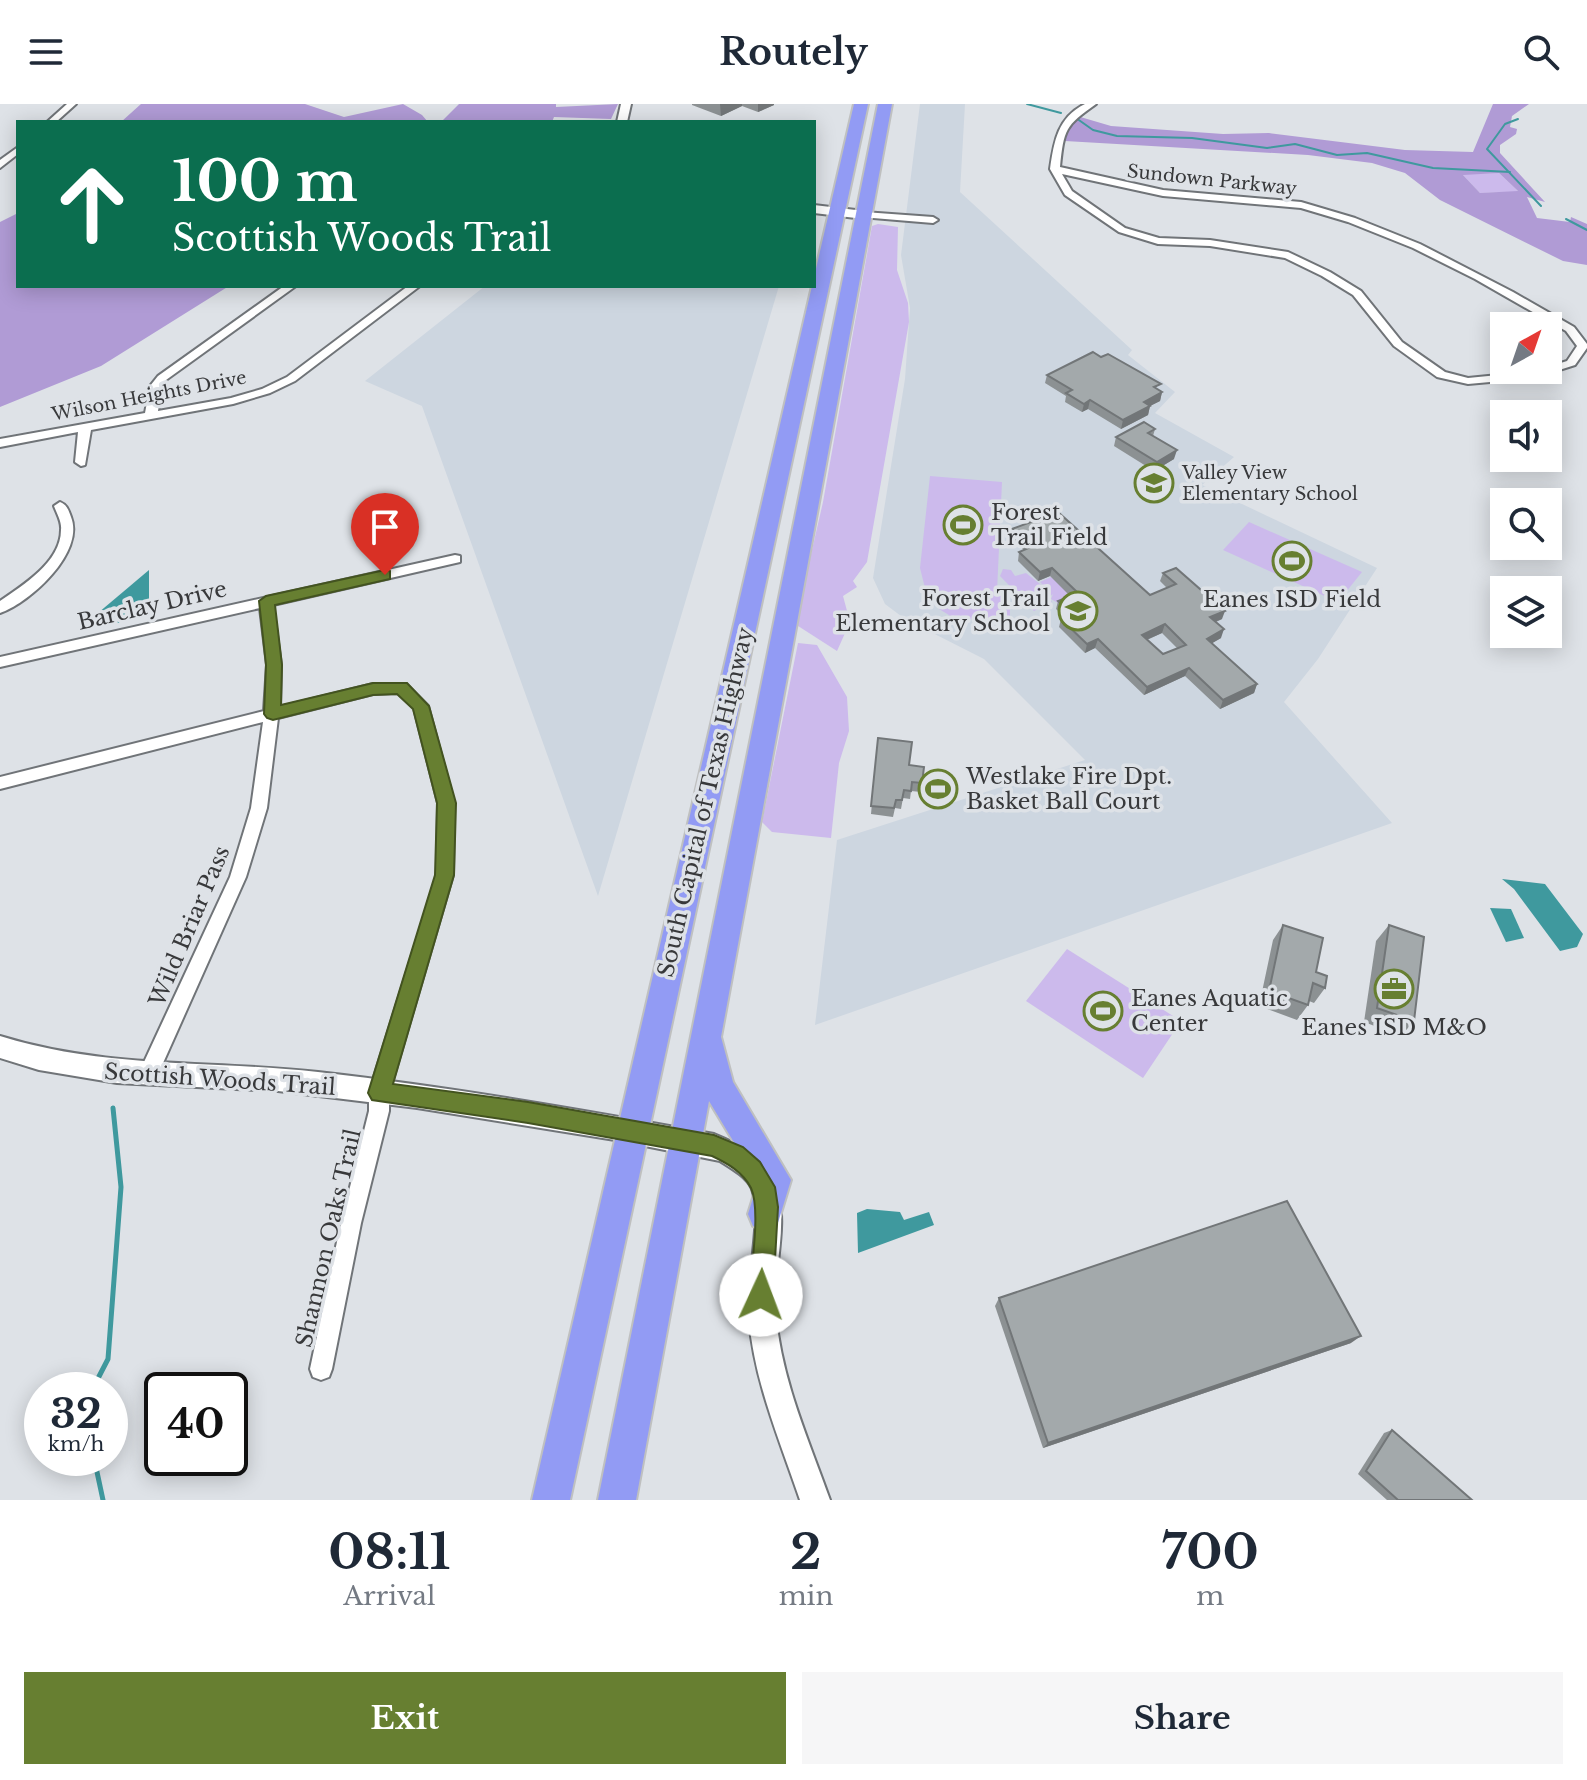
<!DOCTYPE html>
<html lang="en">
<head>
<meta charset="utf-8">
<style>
  :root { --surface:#fff; --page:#f6f6f7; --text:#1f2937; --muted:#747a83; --accent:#677f31 }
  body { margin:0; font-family:"Libre Baskerville",serif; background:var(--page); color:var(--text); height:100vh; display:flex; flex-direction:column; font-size:30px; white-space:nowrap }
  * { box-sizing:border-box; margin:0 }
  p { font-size:26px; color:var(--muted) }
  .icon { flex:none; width:44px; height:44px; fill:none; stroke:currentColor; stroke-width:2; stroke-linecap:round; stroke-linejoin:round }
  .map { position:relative; height:1396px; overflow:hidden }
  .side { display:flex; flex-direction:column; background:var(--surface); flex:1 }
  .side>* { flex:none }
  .banner { position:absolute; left:16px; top:16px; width:800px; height:168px; border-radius:0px; box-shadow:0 4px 20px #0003; background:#0b6e4f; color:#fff; overflow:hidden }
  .needle { width:52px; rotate:40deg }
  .buttons { position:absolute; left:1490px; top:208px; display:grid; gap:16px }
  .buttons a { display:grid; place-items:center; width:72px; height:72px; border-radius:0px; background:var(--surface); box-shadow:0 4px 20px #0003; font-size:40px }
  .speed { position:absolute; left:24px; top:1268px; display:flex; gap:16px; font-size:40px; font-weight:700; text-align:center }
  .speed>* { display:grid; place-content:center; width:104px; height:104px; border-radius:50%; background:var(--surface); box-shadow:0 4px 20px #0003; line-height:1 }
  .speed small { font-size:20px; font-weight:400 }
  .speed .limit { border:4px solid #111; border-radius:12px; background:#fff; color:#111 }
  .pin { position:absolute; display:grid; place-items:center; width:68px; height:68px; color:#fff; margin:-82px -34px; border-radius:50% 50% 50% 0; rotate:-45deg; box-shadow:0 0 8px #0007 }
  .pin .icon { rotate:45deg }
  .me { position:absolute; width:88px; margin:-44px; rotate:2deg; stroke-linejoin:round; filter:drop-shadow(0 0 6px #0008) }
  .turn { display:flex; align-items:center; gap:28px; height:168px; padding:0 24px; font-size:36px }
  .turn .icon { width:104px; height:104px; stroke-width:2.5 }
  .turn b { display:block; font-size:56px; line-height:68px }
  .eta { display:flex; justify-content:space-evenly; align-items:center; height:136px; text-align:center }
  .eta b { font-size:48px; font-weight:800; line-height:56px }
  .cta { display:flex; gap:16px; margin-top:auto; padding:16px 24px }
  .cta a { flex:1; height:92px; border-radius:0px; background:var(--accent); color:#fff; font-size:32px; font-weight:800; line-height:92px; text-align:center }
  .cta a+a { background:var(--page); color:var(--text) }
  header { display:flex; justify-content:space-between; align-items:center; height:104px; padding:0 24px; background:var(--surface); font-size:36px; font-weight:800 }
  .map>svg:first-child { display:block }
</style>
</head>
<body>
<header><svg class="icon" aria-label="menu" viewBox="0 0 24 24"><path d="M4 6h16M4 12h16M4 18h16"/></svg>Routely<svg class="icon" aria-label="search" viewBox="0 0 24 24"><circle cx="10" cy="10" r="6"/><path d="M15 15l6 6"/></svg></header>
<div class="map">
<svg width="1587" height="1396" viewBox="0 0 1587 1396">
  <rect width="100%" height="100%" fill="#dee2e7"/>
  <!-- built -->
  <g fill="#cdd6e0">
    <polygon points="920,0 965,0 960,88 1132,246 1128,251 1175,288 1155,309 1234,353 1202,381 1377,464 1318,555 1284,598 1392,719 815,921 837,736 1085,656 984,555 905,515 885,500 873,474 905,275 910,204 901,151"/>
    <polygon points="485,182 779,182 598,792 422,302 365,277"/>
  </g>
  <!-- green -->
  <g fill="#ccbaec">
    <polygon points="1499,69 1519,88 1480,89 1462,70"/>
    <polygon points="878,120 898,123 897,166 908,199 909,218 867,458 853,477 857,483 843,492 850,518 837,547 795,520 823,398 872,122"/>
    <polygon points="930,372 1002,378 997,488 1010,494 1010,519 954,514 939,505 940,498 927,492 920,464"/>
    <polygon points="1249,418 1362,468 1338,498 1223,446"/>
    <polygon points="1003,465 1011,466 1015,472 1026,469 1049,487 1040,478 1051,473 1075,493 1058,499 1051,495 1053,490 1048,494 1052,498 1034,507 1000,472"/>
    <polygon points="798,539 817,541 847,593 849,627 839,659 831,734 772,728 762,718"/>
    <polygon points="1067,845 1181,917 1143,974 1026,897"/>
  </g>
  <!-- forest -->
  <g fill="#b09bd5" fill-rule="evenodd">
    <polygon points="141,0 305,0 344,13 403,0 422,11 428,18 121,18"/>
    <polygon points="459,0 556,0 556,3 618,0 611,15 554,13 552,18 441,18"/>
    <path d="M1493,0H1529L1512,12L1510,23L1517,25L1516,30L1500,41V49L1545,98L1527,93L1537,114L1570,118L1571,113L1587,120V161L1563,157L1440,96L1405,69L1372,59L1308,51L1065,37V24L1077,12L1111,22L1223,30L1269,29L1405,46L1473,48ZM1499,69L1518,87L1480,89L1463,71Z"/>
    <polygon points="18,109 18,182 229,182 101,262 0,303 0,118"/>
  </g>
  <!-- water -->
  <g fill="#3f999e">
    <path d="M149,466V499C130,515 110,528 85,520Z"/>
    <polygon points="1502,775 1545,780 1583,830 1577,843 1560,847 1514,785"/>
    <polygon points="1490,804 1511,805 1524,834 1506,838"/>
    <polygon points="867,1105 900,1108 904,1116 929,1108 934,1121 858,1149 857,1109"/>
  </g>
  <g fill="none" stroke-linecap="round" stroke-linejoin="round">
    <!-- stream-far1 -->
    <g stroke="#3f999e" stroke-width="2">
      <polyline points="1027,0 1061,9"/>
      <polyline points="1076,14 1093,26 1117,32 1192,34 1267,44 1295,40 1337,51 1367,49 1433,64 1510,68"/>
      <polyline points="1518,15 1505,20 1487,45 1541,102"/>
      <polyline points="1566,115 1587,126"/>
    </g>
    <!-- stream -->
    <g stroke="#3f999e" stroke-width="5">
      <polyline points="92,1286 108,1255 121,1083 113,1004"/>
      <polyline points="94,1354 103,1396"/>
    </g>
    <!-- minor casing -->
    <g stroke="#707478" stroke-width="4">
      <g id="minor">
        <polygon points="67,0 76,0 56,18 47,18"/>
        <path d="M1085,0H1096C1065,22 1064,25 1060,63L1163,86L1301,98L1355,114L1420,140L1513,188L1574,223L1587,240V244L1575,261L1534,274L1468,280L1437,273L1394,242L1353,191L1322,172L1285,154L1210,142L1158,140L1119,128L1065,91L1050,65C1054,37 1058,13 1085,0ZM1062,70L1163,92L1301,104L1348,118L1413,144L1475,175L1566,227L1577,242L1567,257L1548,263V266L1468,274L1445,268L1402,238L1361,187L1330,168L1288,148L1210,136L1159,134L1125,124L1072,87Z"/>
        <polygon points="18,43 18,50 0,64 0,56"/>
        <polygon points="864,108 933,113 938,116 933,119 861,113 859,111"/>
        <polygon points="284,182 296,182 166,276 162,282 158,307 231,294 262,285 287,273 408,182 420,182 295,277 270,289 233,300 91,326 85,361 81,362 75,358 78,328 0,343 0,335 145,309 150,282 158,272"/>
        <path d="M60,398C67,401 68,405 71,413C85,448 31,498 0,509V497C23,481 61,458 61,426C62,418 57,410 54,402Z"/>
        <polygon points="455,451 460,452 460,458 273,501 281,561 280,603 373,580 406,580 428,602 454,699 453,771 389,989 389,1007 361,1119 332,1265 329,1273 321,1276 313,1273 310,1265 341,1119 369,1007 369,989 437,771 438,699 414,604 398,589 373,590 278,614 267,704 246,773 155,977 148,980 141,977 138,971 230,773 251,704 263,618 0,685 0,673 264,607 267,561 260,504 0,563 0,553"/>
      </g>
    </g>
    <!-- tertiary casing -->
    <g stroke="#707478" stroke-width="4">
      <g id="tertiary">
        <polygon points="621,0 631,0 627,18 617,18"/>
        <polygon points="814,101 864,107 870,111 864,115 814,109"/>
        <path d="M0,932C106,965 209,956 318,968C451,983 583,1006 714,1030C741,1041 768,1054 777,1084C789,1125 771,1171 776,1213C782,1277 809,1337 830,1396H800C780,1337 754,1277 749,1214C745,1178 763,1116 752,1085C747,1073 731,1064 720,1057L615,1036L417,1004L278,987L117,979L39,966L0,954Z"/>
      </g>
    </g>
    <!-- trunk casing -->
    <g stroke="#bfc0c0" stroke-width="4">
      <g id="trunk">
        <polygon points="854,0 868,0 570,1396 532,1396"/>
        <polygon points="878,0 892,0 721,933 733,978 791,1076 777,1122 765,1127 753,1122 748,1110 758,1078 709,997 636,1396 598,1396"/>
      </g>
    </g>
    <!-- minor -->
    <use href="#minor" fill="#fff" fill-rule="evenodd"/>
    <!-- tertiary -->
    <use href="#tertiary" fill="#fff" fill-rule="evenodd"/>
    <!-- trunk -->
    <use href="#trunk" fill="#929bf4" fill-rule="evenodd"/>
  </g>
  <!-- wall -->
  <g fill="#8c9193" fill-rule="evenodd">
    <polygon points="692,0 774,0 774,1 758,8 742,2 721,12 692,1"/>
    <polygon points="1047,271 1159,286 1162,288 1160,297 1150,302 1148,311 1121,325 1088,305 1082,308 1065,298 1066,292 1045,279"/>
    <polygon points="1155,325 1153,332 1174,355 1154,367 1114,342 1116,333"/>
    <path d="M1012,425L1150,491L1167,484L1160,477L1163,469L1222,515L1216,518L1221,534L1212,539L1257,580L1254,589L1220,605L1185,572L1144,591L1095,544L1085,549L1059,523L1061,515L1065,513L1056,505L1058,497L1070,492L1050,472L1038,477L1018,457L1019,448L1024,446L1011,434ZM1162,529L1177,544L1163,550L1147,536Z"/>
    <polygon points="878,634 909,661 924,663 921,688 911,687 910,695 903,694 901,705 895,704 893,713 871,710"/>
    <polygon points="1283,821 1316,868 1325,884 1314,899 1309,897 1308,901 1297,916 1259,902 1273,836"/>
    <polygon points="1389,821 1414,917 1401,932 1364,918 1376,837"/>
    <polygon points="999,1194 1351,1239 1043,1344 995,1202"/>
    <polygon points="1392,1326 1472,1396 1387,1396 1358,1370 1384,1329"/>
  </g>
  <!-- shaded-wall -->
  <g fill="#727678">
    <polygon points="720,0 742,0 742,2 721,12"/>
    <polygon points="758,0 774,0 774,1 758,8"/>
    <polygon points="1162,288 1160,297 1150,302 1148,311 1121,325 1123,316 1144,298"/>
    <polygon points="1090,296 1088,305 1082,308 1084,300"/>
    <polygon points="1177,346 1174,355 1154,367 1157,358"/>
    <polygon points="1052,464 1050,472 1038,477 1040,468"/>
    <polygon points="1225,507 1222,515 1207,521 1210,513"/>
    <polygon points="1165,520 1162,529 1139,539 1142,531"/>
    <polygon points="1224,525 1221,534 1204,544 1207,535"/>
    <polygon points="1098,535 1095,544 1085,549 1087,540"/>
    <polygon points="1189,564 1185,572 1144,591 1147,583"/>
    <polygon points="1257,580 1254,589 1220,605 1223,596"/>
    <polygon points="1361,1232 1351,1239 1043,1344 1048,1339"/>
  </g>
  <!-- building -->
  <g fill="#a3a9ab" stroke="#727678" stroke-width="2" fill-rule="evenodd">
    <polygon points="1093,248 1101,253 1108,250 1161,280 1154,283 1162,288 1144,298 1150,302 1123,316 1090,296 1084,300 1066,289 1072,286 1047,271"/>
    <polygon points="1144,318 1155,325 1148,329 1177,346 1157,358 1116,333"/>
    <path d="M1058,408L1150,491L1176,480L1163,469L1176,464L1225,507L1210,513L1224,525L1207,535L1257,580L1223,596L1189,564L1147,583L1098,535L1087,540L1061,515L1072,510L1058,497L1078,489L1052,464L1040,468L1019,448L1031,443L1012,425ZM1165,520L1186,541L1163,550L1142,531Z"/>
    <polygon points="878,634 912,638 909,661 924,663 922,679 912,678 911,687 904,686 902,696 896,696 894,704 871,702"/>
    <polygon points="1283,821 1323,834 1316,868 1327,872 1325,884 1313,879 1308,901 1269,887"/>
    <polygon points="1389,821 1424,833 1414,917 1377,904"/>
    <polygon points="1287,1097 1361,1232 1048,1339 999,1194"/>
    <polygon points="1392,1326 1472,1396 1398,1396 1366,1367"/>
  </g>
  <!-- route -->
  <path fill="#677f31" stroke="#435320" stroke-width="2" d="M385,466L390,467V475L275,501L282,561L281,601L373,579H407L429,602L456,699L454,771L393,980L528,998L714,1031L743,1043L760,1058L775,1083L778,1103L773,1191L770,1199L761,1203L753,1199L749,1191C751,1165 761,1106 751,1084C743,1068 727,1059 712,1052L528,1019L372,996L368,989L435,771L437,699L413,605L397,590L373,591L273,616L267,614L264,610L266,561L259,497L266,492Z"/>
  <!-- icons -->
  <defs>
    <g id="school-ring" transform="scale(2)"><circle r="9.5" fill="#dee2e7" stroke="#677f31" stroke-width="1.5"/><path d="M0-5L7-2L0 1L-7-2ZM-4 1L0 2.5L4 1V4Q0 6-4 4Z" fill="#677f31"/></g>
    <g id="stadium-ring" transform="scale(2)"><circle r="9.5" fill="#dee2e7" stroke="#677f31" stroke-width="1.5"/><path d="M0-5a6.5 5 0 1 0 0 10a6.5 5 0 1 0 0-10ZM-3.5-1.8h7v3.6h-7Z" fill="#677f31"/></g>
    <g id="office-ring" transform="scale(2)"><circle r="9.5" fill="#dee2e7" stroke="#677f31" stroke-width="1.5"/><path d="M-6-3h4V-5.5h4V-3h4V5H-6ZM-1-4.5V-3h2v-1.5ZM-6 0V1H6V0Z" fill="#677f31"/></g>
  </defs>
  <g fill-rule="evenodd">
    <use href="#school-ring" x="1154" y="379"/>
    <use href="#stadium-ring" x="963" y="421"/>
    <use href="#stadium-ring" x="1292" y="457"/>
    <use href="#school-ring" x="1078" y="507"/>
    <use href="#stadium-ring" x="938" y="685"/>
    <use href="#office-ring" x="1394" y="885"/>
    <use href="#stadium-ring" x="1103" y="907"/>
  </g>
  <g text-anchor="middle" stroke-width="7" stroke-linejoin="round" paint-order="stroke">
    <!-- far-street labels -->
    <g font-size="18" fill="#38393b" stroke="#dee2e7">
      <text transform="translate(1212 76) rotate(6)" y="6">Sundown Parkway</text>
      <text transform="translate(149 292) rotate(-11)" y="6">Wilson Heights Drive</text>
    </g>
    <!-- far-poi labels -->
    <g font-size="18" fill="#38393b" stroke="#dee2e7" text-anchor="start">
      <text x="1182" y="375">Valley View<tspan x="1182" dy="21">Elementary School</tspan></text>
    </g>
    <!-- poi labels -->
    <g font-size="22" fill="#38393b" stroke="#dee2e7" text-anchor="start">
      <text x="991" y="416">Forest<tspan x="991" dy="25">Trail Field</tspan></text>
      <text x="1050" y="502" text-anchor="end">Forest Trail<tspan x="1050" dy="25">Elementary School</tspan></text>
      <text x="1292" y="503" text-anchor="middle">Eanes ISD Field</text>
      <text x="966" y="680">Westlake Fire Dpt.<tspan x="966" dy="25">Basket Ball Court</tspan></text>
      <text x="1131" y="902">Eanes Aquatic<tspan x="1131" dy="25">Center</tspan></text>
      <text x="1394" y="931" text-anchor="middle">Eanes ISD M&amp;O</text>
    </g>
    <!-- street labels -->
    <g font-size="22" fill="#38393b" stroke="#dee2e7">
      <text transform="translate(152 501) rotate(-13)" y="8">Barclay Drive</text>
      <text transform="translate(705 698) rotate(-77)" y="8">South Capital of Texas Highway</text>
      <text transform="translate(189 822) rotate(-67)" y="8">Wild Briar Pass</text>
      <text transform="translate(220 975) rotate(4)" y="8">Scottish Woods Trail</text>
      <text transform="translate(328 1134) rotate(-77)" y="8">Shannon Oaks Trail</text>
    </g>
  </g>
</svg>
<div class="buttons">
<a><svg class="needle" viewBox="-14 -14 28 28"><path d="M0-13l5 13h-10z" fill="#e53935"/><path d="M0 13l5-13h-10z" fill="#747a83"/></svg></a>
<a><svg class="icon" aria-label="sound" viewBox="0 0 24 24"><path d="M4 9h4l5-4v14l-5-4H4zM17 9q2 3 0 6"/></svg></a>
<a><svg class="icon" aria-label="search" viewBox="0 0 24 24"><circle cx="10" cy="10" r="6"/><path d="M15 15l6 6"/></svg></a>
<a><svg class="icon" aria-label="layers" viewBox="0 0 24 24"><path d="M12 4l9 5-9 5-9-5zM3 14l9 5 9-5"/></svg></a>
</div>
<div class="speed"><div>32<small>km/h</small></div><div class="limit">40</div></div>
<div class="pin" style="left:385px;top:471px;background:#d93025"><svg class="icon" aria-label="arrive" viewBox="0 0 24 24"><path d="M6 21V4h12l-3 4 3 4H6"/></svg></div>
<svg class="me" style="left:761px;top:1191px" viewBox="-20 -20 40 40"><circle r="19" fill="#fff"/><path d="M0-13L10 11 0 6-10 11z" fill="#677f31"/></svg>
<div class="banner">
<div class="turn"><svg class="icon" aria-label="ahead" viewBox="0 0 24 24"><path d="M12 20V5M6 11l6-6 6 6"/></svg><div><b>100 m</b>Scottish Woods Trail</div></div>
</div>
</div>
<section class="side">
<div class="eta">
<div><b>08:11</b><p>Arrival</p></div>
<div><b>2</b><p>min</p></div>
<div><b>700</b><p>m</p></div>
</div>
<div class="cta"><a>Exit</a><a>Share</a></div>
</section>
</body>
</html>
